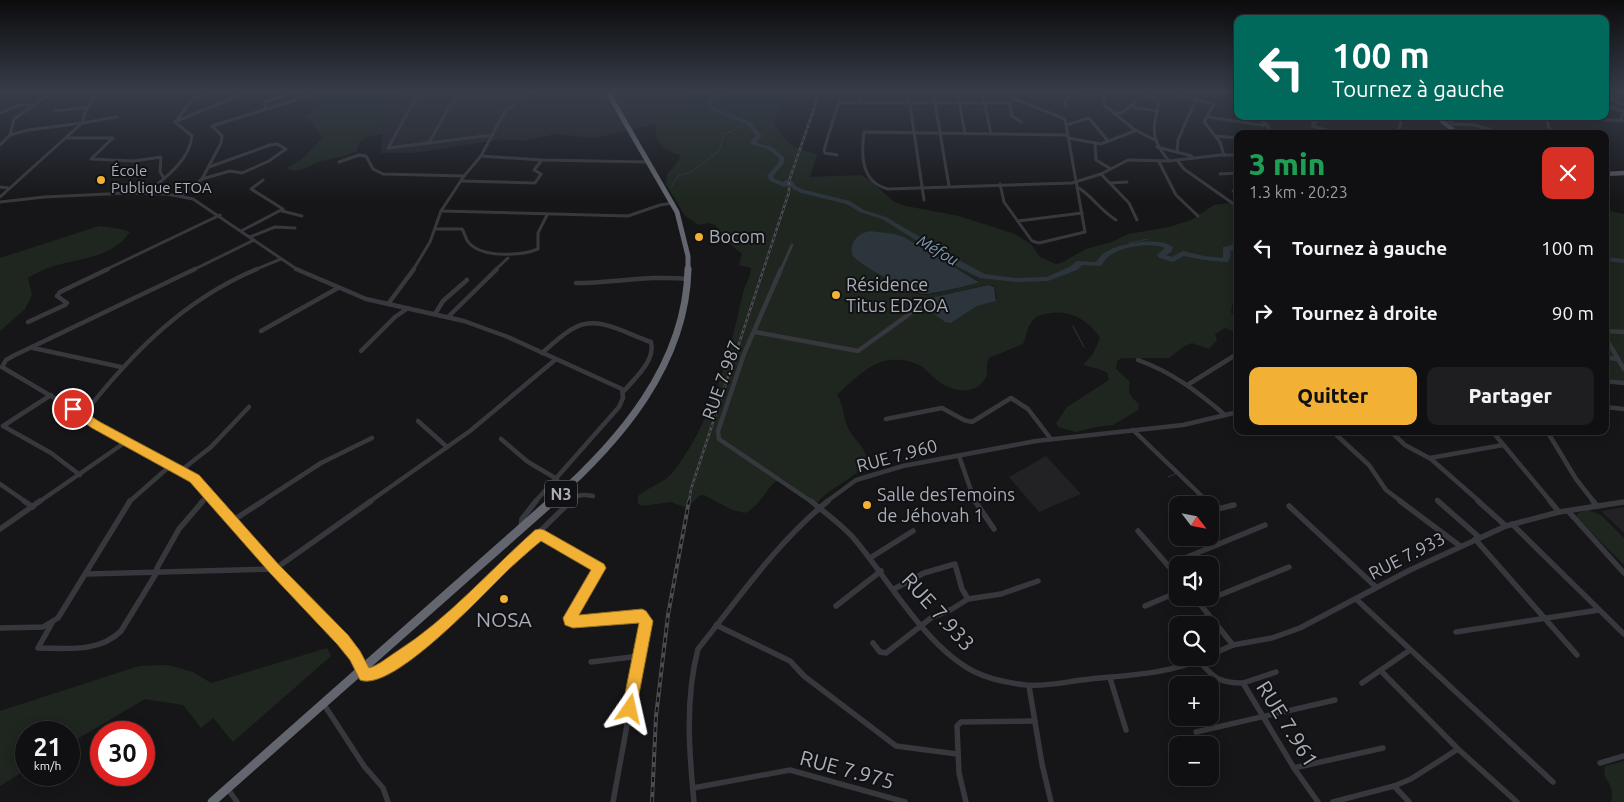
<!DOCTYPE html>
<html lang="fr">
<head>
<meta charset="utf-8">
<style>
  :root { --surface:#101012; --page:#1e1e20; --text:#f1f3f6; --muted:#9c9d9f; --line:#303032; --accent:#f2b134 }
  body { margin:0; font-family:Ubuntu,sans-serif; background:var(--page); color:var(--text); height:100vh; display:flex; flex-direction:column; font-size:19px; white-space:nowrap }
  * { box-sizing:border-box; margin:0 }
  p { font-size:16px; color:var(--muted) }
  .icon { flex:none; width:28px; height:28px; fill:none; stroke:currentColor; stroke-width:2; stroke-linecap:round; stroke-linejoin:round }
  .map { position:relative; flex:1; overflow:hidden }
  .drawer { position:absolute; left:1234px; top:130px; width:375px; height:305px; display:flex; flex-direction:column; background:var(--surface); border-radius:10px; box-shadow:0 2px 12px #0003,0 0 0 1px var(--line) }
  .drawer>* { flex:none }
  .hud { position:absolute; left:1234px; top:15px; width:375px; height:105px; border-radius:10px; box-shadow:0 2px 12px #0003,0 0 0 1px var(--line); background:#00695c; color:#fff; overflow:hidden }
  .needle { width:32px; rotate:122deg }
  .tools { position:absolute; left:1169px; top:496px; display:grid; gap:10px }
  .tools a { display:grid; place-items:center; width:50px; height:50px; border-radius:10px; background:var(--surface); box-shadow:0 2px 12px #0003,0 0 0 1px var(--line); font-size:25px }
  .speed { position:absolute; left:15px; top:721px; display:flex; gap:10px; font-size:25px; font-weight:700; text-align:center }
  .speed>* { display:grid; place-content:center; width:65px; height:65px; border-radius:50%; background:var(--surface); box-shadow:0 2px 12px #0003,0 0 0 1px var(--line); line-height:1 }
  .speed small { font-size:12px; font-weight:400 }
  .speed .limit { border:8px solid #d22; background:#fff; color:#111 }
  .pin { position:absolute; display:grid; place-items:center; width:42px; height:42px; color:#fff; margin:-21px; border:2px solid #fff; border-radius:50%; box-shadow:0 1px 5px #0007 }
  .me { position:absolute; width:55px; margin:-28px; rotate:11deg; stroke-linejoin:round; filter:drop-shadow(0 0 4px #0008) }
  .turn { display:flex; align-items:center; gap:18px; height:105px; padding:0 15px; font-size:22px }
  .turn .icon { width:65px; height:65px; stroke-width:2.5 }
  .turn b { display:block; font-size:35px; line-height:42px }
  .round { display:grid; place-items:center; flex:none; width:52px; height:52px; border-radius:10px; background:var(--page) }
  .summary { display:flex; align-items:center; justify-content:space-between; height:85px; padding:0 15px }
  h1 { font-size:30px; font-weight:800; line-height:38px; color:#1e9e55 }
  .button { display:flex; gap:10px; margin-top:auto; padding:10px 15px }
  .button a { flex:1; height:58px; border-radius:10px; background:var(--accent); color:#111; font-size:20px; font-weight:800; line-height:58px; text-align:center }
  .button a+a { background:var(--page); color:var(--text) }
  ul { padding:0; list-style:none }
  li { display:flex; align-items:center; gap:15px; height:65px; padding:0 15px }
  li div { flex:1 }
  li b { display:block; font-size:19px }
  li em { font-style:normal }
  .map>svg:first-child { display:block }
</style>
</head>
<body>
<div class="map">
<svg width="1624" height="802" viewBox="0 0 1624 802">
  <rect width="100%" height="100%" fill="#161618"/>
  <!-- built -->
  <g fill="#222225">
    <polygon points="396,91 722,91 694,96 665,109 656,124 594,138 555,134 523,141 503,139 415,153 381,153 384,103 397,100"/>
    <polygon points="1046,456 1081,494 1039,512 1009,477"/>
    <polygon points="1624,507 1624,533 1601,511"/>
  </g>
  <!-- green -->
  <g fill="#1e261f" fill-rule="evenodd">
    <path d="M285,91H396L397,100L384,103L382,134C369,137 359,136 357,151C344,157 335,158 321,161C311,164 298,175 286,168L302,159L322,138L310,121L304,117L317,109L326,98L316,92Z"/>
    <path d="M722,91H801L781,108L774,120C782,143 795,149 817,154L810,177L861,175L870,180L893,201L906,206L959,216L1015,234L1031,244L1040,257L1056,264L1061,263L1086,249L1112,242L1128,234L1169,227L1191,220L1214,205L1237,202V278L1231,313L1237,317V333L1225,328L1215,334L1217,340L1209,349L1192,343L1183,347L1169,358H1122L1117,361L1116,369L1130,382C1127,393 1131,397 1139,404L1138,410L1113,425L1096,427L1076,432L1058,427L1056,423L1067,407L1109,380L1107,373L1099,369L1083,365L1093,354L1100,338C1090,322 1072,310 1052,313C1045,314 1039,314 1034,319C1027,326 1027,335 1023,344L989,358C985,365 989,373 985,379C975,395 954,392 941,383C932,377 926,368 917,364C909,360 899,359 891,360C871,361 851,382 837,395C844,404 843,421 850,432C856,442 868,449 866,462C855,480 831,486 818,502L813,501L781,478C766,486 762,505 745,513L732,510L704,495L699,496L687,508L671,502L642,506L638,504V496C646,489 655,486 664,480C669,477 676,469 679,464C715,413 729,353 743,293C745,284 751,277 751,268L739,265L742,254L729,243L715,225L709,223L699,225L685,216L666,184L667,174L679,160L680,155C667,151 658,147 656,133C651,103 701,95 722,91ZM871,231L898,235L979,281L972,285C957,288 941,293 926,295C913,296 860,266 852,255C849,242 858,232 871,231ZM986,285L994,286L997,299L995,301L977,306L951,323L932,312L931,305L935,297Z"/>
    <polygon points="1605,210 1624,214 1624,381 1622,381 1605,378"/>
    <path d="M99,226L120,229L130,232C111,260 74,258 45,269C39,272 33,275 28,278L32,295L25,309L0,331V258Z"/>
    <polygon points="1588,510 1601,515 1624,538 1624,565 1576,517 1578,513"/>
    <polygon points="327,648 331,656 233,742 213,718 201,728 183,705 145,699 69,744 69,732 26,732 26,770 0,786 0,711 139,666 168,665 193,672 211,683"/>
    <path d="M1624,761V802H1611C1614,790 1610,785 1604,775L1605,766Z"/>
  </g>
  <!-- water -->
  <g fill="#2c353c">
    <path d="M871,231L895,234L904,237L979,282C975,285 928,295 923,294C909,292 860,266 852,255C849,242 858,232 871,231Z"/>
    <polygon points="988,285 994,287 996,301 977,306 951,323 945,322 932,312 930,303 931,299 935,297"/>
  </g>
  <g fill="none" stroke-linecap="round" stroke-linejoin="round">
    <!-- stream -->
    <g stroke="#2c353c" stroke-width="1">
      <polyline points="671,187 678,176 691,172 719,151 724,134 735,130 745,122"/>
      <polyline points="1129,243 1148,239"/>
      <polyline points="1073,326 1084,347"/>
      <polyline points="1168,477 1175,474"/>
    </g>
    <!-- river -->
    <g fill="#2c353c" fill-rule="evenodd">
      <path d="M734,91H742L717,98L711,104L719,110L751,122L762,136L756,143L772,147L784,157V163L773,176L775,179L783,182L787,180H791L797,187L805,190L850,201L864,210L886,217L966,264L985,274L1016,278L1047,277L1071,266L1077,261L1096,262C1099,259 1101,255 1104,253C1118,243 1159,236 1173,247L1171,252L1166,255L1172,257L1183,251L1204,256L1223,258V247L1230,246L1238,239V246L1235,250L1230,251L1231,256L1228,262H1225L1204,260L1184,256L1173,262L1159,258L1157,255L1165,248C1150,242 1122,246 1109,256C1106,259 1103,262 1101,266L1082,265L1077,270L1048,281L1016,282L980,278L960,268L882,219L860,212L846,204L801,193L793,189L789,185L784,187L770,181L767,176L778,163L779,158L768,149L750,144V142L756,136L747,124L715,112L704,104L713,96Z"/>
      <polygon points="1605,257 1624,259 1624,263 1605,261"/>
    </g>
    <!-- minor-far2 -->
    <g stroke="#37383d" stroke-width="3">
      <polyline points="420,91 388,148 493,135"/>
      <polyline points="861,91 861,103"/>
      <polyline points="908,91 924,200"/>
      <polyline points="933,91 949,186"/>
      <polyline points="957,91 965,133"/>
      <polyline points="982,91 991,134"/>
      <polyline points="995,91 1065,119 1085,232 1039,243 1032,241 1004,202 1000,184"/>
      <polyline points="1107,91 1103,98 1104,105 1135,130 1155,140"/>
      <path d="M1132,91L1150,96L1158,101C1159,107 1157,111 1156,117C1151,135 1157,147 1169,161L1220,155H1238"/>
      <polyline points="1611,91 1612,100 1624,105"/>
      <polyline points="1070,93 1104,96"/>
      <polyline points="1168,93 1214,104 1204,122 1220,142 1224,155"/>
      <polyline points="461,96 522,97"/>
      <polyline points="193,100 214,91"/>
      <polyline points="1009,102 1012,116 1021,122"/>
      <polyline points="839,103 1009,103"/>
      <polyline points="1605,106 1624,111 1621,119"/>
      <polyline points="89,107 95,91"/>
      <polyline points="1066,107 1065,100 1070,93 1068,91"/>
      <polyline points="1131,107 1157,111"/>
      <polyline points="266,109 264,102 302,91"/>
      <polyline points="0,113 20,105 34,105"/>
      <polyline points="1115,113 1122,113 1135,102"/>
      <polyline points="1256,116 1268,126 1272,134"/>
      <polyline points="1301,116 1313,121 1323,116"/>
      <polyline points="1387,116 1400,120"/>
      <polyline points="1445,116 1453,124 1475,125 1504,134"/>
      <polyline points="1483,116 1490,119"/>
      <polyline points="1547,116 1548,126 1553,134"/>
      <polyline points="1553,116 1624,121"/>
      <polyline points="1208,117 1268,126"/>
      <polyline points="1316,121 1312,126 1340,134"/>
      <polyline points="175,122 249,91"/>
      <polyline points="1066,125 1089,118 1108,141"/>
      <polyline points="1393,134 1399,130 1402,116"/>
      <polyline points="10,135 28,130 82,123 86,110 89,107 56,111"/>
      <path d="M1067,135L864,132C861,156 861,182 888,189L1072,183L1101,174L1128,160L1169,161"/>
      <polyline points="1216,136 1238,138"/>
      <polyline points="67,138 113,138 91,159 134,161 161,157 160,172 164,178"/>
      <polyline points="1068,138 1101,144 1137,130"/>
      <polyline points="429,143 449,107 465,91"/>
      <polyline points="1095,143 1096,160 1111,169"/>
      <polyline points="0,145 10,135 14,119 54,91"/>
      <polyline points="1157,147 1192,156"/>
      <polyline points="1177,152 1178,140 1200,91"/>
      <polyline points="837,155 825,153 824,150 842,91"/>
      <polyline points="481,156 542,160 648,162"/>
      <polyline points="1177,160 1184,169 1238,207"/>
      <polyline points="339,162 359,155 366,156 373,169 383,174 464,176"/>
      <polyline points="1159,162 1176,195 1198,216"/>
      <polyline points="1101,174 1129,203 1137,220"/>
      <polyline points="1220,174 1238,173"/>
      <polyline points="202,179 230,171 242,173 269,161 286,149 277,144 270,145 209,167"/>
      <polyline points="461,181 535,183 541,174 534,170 542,160"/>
      <polyline points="1110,183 1127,182"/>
      <polyline points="0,187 8,188"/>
      <path d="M1079,188C1095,199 1100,210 1116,220"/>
      <polyline points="1233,191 1238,191"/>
      <path d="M148,192C166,177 189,161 192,136L175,122L192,100L196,91"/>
      <polyline points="182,195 202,179 221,143 222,136 212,126 324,91"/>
      <polyline points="0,197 82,123 117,117"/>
      <polyline points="0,202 44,197 128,193 167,194 193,199 298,270"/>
      <polyline points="282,211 302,216"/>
      <polyline points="441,211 628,216 660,205 673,203"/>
      <polyline points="1018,221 1082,213"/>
      <path d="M435,229H462C465,233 465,239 469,243C483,258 521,256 538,249V233L547,215"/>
      <polyline points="241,231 283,209 251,189 263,180"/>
      <polyline points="250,237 275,227 295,228"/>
      <polyline points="105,270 220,215"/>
      <polyline points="193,270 254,240"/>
      <polyline points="254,270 281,259"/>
      <polyline points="413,270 430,242 441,211 464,176 481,156 505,111 533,91"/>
      <polyline points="495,270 508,258"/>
      <polyline points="781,270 792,245"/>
    </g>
    <!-- minor-far1 -->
    <g stroke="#37383d" stroke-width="4.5">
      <polyline points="195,269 13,356 6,360 2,367 83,415 96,425 194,479 215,502"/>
      <polyline points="296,269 366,299 464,321 508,337 622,389 623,398 619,407 535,502"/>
      <polyline points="781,269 744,354 718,431 719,439 812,502"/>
      <path d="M576,283C613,283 651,275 688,279"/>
      <polyline points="388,304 414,269"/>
      <polyline points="435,314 443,301 467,280"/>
      <polyline points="448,317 497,269"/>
      <polyline points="28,322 65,305 67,303 57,296 60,292 108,269"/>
      <polyline points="261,331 338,288"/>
      <polyline points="1605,331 1624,332"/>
      <polyline points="755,332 858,351 919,307"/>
      <polyline points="1605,337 1624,369"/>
      <polyline points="33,348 121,367"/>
      <polyline points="361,351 395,317 408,308"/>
      <path d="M542,353C553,344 563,333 576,327C599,315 629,335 651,342C656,360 635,378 624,391"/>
      <polyline points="1605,357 1617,359"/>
      <path d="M1138,360C1172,372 1198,392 1225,415"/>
      <polyline points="1605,381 1624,383"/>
      <polyline points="1189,384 1237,354"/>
      <polyline points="51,395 3,426 51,453 80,475"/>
      <polyline points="1605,407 1624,409"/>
      <path d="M83,415C132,353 183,300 257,269"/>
      <polyline points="886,419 942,408 964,420 972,422 1011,398 1028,409 1051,439"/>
      <polyline points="418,421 447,447"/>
      <polyline points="1133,430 1208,502"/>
      <polyline points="1332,431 1369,465 1386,490 1402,502"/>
      <polyline points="1390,431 1405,445 1431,459 1480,502"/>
      <polyline points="1492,431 1551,502"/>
      <polyline points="1547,431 1576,479 1594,502"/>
      <polyline points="501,439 528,462 557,479"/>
      <polyline points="959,456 975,502"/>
      <polyline points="1430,458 1503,445"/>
      <polyline points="179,472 211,447 249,407"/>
      <polyline points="0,484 26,502"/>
      <polyline points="1437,500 1440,502"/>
      <polyline points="39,502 127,441"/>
      <polyline points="129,502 170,466"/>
      <polyline points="201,502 208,496"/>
      <polyline points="261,502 321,463 372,438"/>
      <polyline points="369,502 470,431 555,360"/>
      <path d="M570,502C577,494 583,494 593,496"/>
      <polyline points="826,502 856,480 903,466 1036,441 1183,425 1238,412"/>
    </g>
    <!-- minor -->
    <g stroke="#37383d" stroke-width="5.5">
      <polyline points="24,501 33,507"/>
      <polyline points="214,501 343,640 355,655 366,675 375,674 420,645 446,623 571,501"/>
      <path d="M811,501C826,514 844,526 856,541C890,582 927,648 975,672C991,680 1009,683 1026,685C1048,687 1069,681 1090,679C1130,675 1167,674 1205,658"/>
      <polyline points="975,501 994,529"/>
      <polyline points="1207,501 1215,509"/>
      <polyline points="1400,501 1460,546"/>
      <polyline points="1438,501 1479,537"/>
      <polyline points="1478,501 1506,526"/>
      <polyline points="1550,501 1559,512"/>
      <polyline points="1593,501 1597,506"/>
      <polyline points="1289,506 1376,587"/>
      <polyline points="1210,511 1234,505"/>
      <polyline points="1568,511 1624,573"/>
      <polyline points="232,521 263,501"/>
      <polyline points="1512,524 1624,634"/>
      <polyline points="521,527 522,519 536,501"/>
      <polyline points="0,529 40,501"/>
      <polyline points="1138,531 1178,577"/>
      <polyline points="539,534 599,568 570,621 641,616 646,621 613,802"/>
      <polyline points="1475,539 1577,655"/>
      <polyline points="870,558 913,531"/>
      <polyline points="1168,565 1265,525"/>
      <polyline points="87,574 275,569 371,501"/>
      <polyline points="894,589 924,573 955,564 962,589 968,599"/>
      <polyline points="1195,598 1233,645"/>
      <polyline points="1356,599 1553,782"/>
      <polyline points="1200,603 1289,567"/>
      <polyline points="836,606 881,571"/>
      <polyline points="1145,606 1178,592"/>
      <path d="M52,623L38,648C66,648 99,653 121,631L157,572V568L179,529L203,501"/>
      <polyline points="716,625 790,661 804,676 896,746 957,754"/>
      <polyline points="0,628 43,627 58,618 130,501"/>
      <polyline points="1456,632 1599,610"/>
      <polyline points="873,643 880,652 886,653 931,618 952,609 968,599 1001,594 1038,581"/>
      <polyline points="1210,655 1233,645 1272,638 1300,628 1410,570 1506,526 1559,512 1624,502"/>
      <path d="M1199,661C1214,678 1219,683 1243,683L1294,768L1318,802"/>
      <polyline points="591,662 640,656"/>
      <polyline points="1381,671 1458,749 1517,802"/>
      <polyline points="1110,678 1126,730"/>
      <polyline points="1243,683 1276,672"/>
      <polyline points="1362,683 1410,650"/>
      <polyline points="1029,686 1042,764 1051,802"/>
      <polyline points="323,703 364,766 383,788 388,802"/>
      <polyline points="1196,732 1335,700"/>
      <polyline points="1600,763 1624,756"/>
      <polyline points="1294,768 1383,748"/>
      <polyline points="1394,786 1409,802"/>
      <polyline points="693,788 790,770 905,802"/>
      <polyline points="228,789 237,802"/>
      <path d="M694,802C689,751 685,699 698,649C739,598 777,542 828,501"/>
      <polyline points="966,802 959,773 957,726 961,722 1035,721"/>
      <polyline points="1333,802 1394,786 1411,779 1458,749"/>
    </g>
    <!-- major -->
    <g stroke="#53555c" stroke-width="4.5">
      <polyline points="1436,116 1458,134"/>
      <polyline points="1605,174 1624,173"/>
    </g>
    <!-- highway-far2 -->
    <polyline stroke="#63666e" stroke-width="5" points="607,91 677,212 688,256 688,270"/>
    <!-- highway-far1 -->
    <path stroke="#63666e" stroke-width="7" d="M551,502C619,442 686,365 688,269"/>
    <!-- highway -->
    <polyline stroke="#63666e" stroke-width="9" points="212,802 552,501"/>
    <!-- rail-far1 casing -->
    <g stroke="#4a4c52" stroke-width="2.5">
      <polyline id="rail-far1" points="689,502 691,489 789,192 789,181 820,91"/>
    </g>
    <!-- rail casing -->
    <g stroke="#4a4c52" stroke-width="4">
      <polyline id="rail" points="652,802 656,716 668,615 689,501"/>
    </g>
    <!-- rail-far1 -->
    <use href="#rail-far1" stroke="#111113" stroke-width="1" stroke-dasharray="3" stroke-linecap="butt"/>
    <!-- rail -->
    <use href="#rail" stroke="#111113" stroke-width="2" stroke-dasharray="5" stroke-linecap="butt"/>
  </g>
  <!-- sky -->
  <linearGradient id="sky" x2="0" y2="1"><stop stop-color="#0c0c0d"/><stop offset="0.45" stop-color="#363c48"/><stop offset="1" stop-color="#363c48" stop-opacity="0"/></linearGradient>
  <rect width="1624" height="203" fill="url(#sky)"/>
  <!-- route -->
  <path fill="#f2b134" stroke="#9d7322" d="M73,405L100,422L199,475L279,565L348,635L360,651L369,668C379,665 388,657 396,652C448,619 489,571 535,530L540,529L544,530L604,564L606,568L579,615L642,609L646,611L653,621L635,715L630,717L625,715L622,709L639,623L573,628L565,625L563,618L591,570L541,541C530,550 520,559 509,569C486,591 393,693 360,680L350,660L337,644L270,573L190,482L92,428L69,412L67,409Z"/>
  <!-- markers -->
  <g fill="#f2b134" stroke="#111113" stroke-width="2">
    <circle cx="101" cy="180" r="5"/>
    <circle cx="699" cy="237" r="5"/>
    <circle cx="836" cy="295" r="5"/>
    <circle cx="867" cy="505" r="5"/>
    <circle cx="504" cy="599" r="5"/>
  </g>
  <g text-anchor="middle" stroke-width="4" stroke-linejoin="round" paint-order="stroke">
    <!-- far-poi labels -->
    <g font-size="15" fill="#a8adb8" stroke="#111113" text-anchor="start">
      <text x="111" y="176">École<tspan x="111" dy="17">Publique ETOA</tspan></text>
    </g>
    <!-- far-water labels -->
    <g font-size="16" font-style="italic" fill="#7f9bb3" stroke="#111113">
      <text transform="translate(938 250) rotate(30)" y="6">Méfou</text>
    </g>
    <!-- shield labels -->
    <rect fill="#111113" stroke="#7b7e86" stroke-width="1" x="545" y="480.5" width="32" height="27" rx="4"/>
    <g font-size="16" font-weight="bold" fill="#a8adb8">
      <text x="561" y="500">N3</text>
    </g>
    <!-- poi labels -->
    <g font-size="18" fill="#a8adb8" stroke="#111113" text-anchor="start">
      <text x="709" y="243">Bocom</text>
      <text x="846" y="291">Résidence<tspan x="846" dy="21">Titus EDZOA</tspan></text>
      <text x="877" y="501">Salle desTemoins<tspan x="877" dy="21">de Jéhovah 1</tspan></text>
    </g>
    <!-- street labels -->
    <g font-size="18" fill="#a8adb8" stroke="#111113">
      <text transform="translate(722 380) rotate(-70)" y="6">RUE 7.987</text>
      <text transform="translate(897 456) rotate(-15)" y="6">RUE 7.960</text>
      <text transform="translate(1407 556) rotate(-27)" y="6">RUE 7.933</text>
    </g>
    <!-- near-street labels -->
    <g font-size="21" fill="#a8adb8" stroke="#111113">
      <text transform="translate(938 612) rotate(48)" y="7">RUE 7.933</text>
      <text transform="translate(1287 724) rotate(58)" y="7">RUE 7.961</text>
      <text transform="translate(847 770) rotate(15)" y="7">RUE 7.975</text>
    </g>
    <!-- near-poi labels -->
    <g font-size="21" fill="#a8adb8" stroke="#111113">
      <text x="504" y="627">NOSA</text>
    </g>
  </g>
</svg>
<div class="tools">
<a><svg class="needle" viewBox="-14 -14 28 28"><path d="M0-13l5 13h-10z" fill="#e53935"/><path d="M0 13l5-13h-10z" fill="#9c9d9f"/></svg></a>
<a><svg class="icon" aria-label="sound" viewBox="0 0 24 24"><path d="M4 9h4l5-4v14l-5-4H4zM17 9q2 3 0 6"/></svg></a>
<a><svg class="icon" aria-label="search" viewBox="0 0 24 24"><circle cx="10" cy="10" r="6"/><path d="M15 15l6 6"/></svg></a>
<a>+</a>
<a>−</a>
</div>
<div class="speed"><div>21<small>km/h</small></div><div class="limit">30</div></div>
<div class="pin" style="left:73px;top:409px;background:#d93025"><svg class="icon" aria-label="arrive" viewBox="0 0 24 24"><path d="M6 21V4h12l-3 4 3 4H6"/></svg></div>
<svg class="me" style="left:630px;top:709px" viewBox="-20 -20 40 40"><path d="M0-17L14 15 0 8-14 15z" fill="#f2b134" stroke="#fff" stroke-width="4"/></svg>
<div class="hud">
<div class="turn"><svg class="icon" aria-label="left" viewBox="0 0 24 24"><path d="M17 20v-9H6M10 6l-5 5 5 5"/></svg><div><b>100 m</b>Tournez à gauche</div></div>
</div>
<section class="drawer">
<div class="summary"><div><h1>3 min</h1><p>1.3 km · 20:23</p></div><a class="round" style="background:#d93025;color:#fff"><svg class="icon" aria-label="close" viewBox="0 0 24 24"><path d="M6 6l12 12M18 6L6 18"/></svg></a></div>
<ul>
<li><svg class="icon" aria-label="left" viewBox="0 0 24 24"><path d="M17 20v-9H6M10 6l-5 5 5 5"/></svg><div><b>Tournez à gauche</b></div><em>100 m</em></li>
<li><svg class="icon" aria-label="right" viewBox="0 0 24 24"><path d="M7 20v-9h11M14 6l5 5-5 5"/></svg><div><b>Tournez à droite</b></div><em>90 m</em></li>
</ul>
<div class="button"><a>Quitter</a><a>Partager</a></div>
</section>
</div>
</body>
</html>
